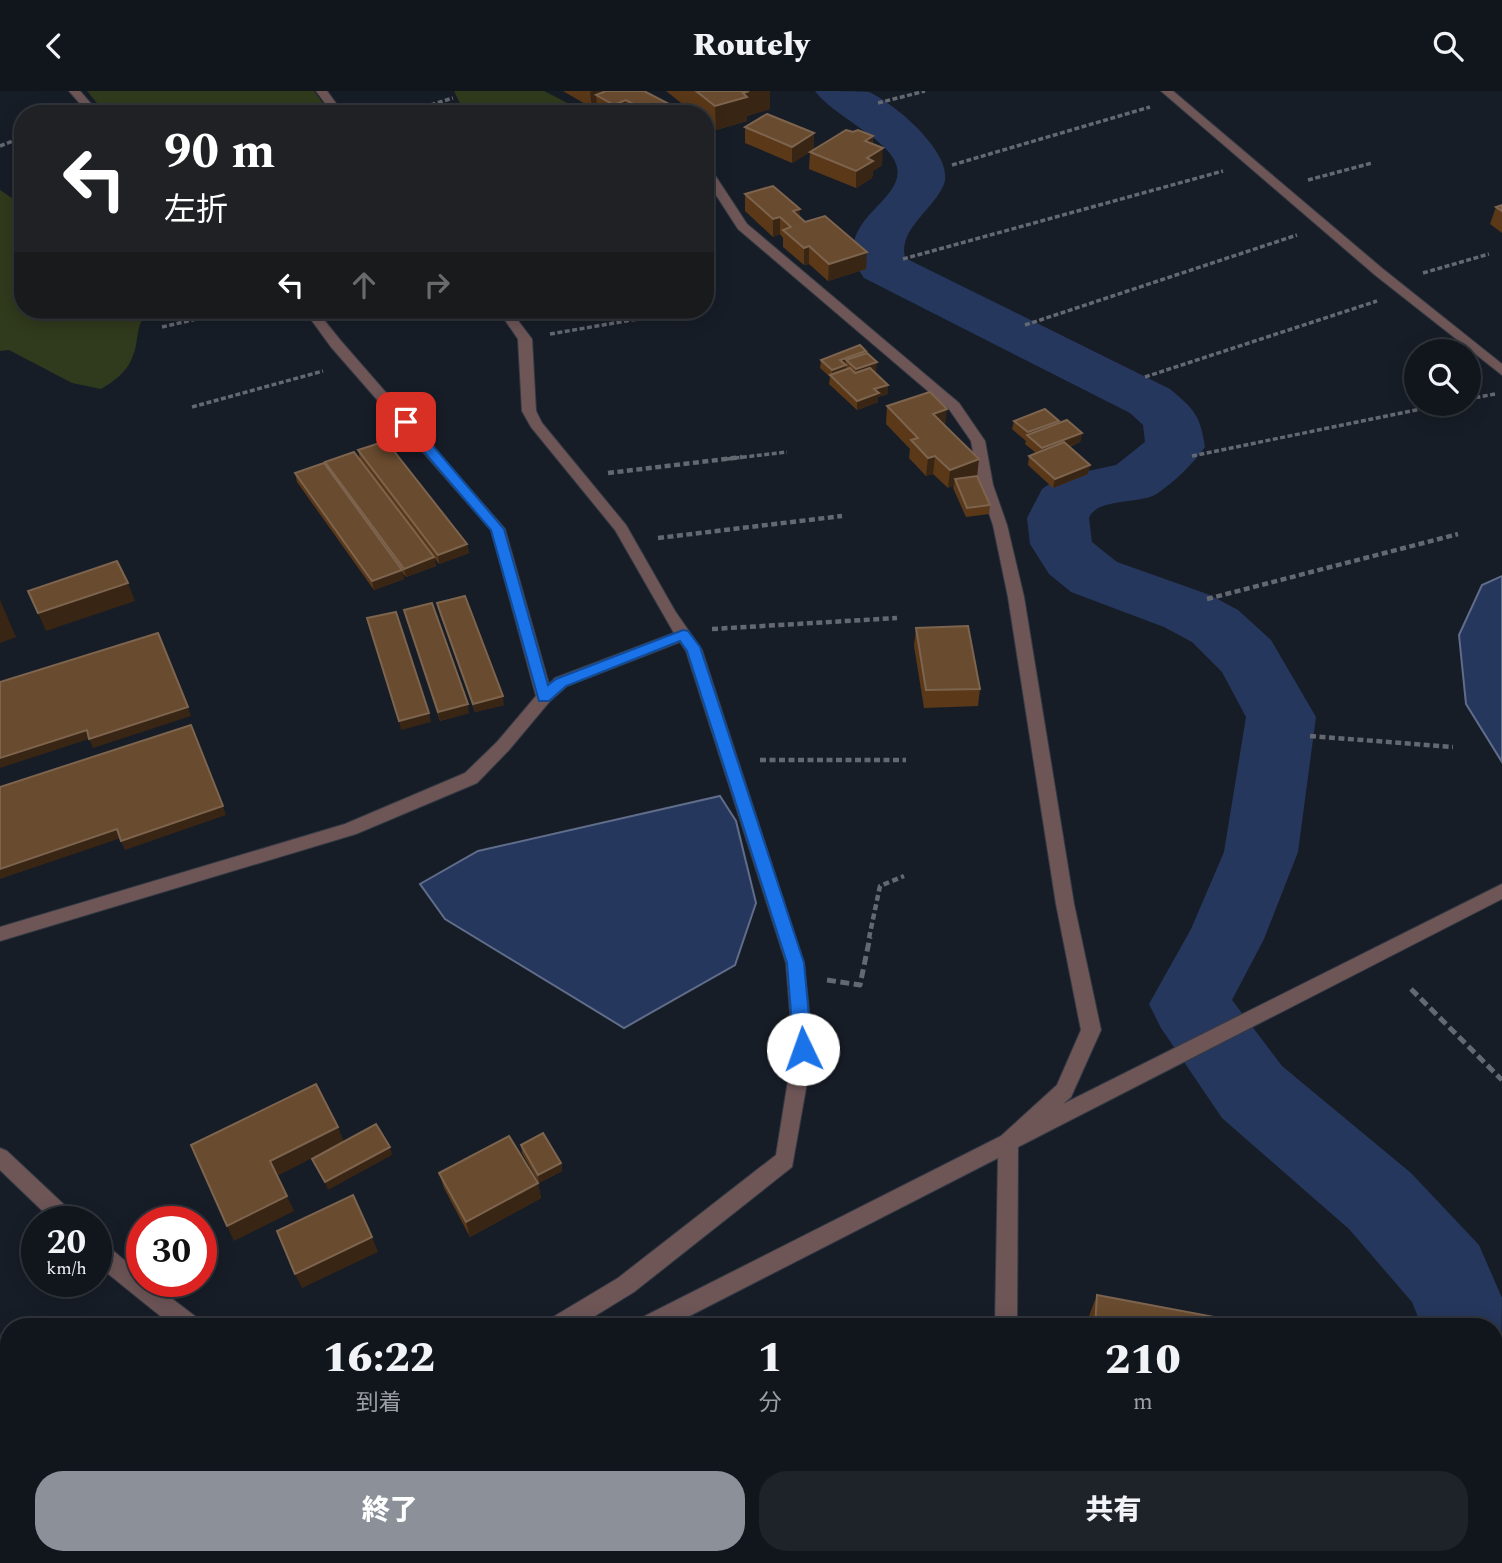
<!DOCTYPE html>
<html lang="ja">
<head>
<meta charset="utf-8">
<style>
  :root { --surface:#11161d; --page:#1e232a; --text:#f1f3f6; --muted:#9c9fa4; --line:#30353b; --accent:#8c9099 }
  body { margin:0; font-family:Spectral,"Noto Sans JP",serif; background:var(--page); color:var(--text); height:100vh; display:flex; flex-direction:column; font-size:26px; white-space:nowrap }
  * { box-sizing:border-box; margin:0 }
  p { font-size:23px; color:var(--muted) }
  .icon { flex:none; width:38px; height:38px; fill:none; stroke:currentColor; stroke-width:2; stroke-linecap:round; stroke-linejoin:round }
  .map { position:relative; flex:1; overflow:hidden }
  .side { position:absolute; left:0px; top:1227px; width:1503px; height:247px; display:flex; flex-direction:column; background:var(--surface); border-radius:28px 28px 0 0; box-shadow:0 4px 18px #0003,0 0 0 2px var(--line) }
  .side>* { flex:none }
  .guide { position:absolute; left:14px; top:14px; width:700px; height:214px; border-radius:28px; box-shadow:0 4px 18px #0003,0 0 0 2px var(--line); background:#202124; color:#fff; overflow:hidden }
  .tools { position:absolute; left:1404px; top:248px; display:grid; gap:14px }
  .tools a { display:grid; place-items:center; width:77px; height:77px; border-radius:50%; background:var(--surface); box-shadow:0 4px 18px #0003,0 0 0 2px var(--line); font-size:35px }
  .speed { position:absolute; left:21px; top:1115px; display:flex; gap:14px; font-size:35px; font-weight:700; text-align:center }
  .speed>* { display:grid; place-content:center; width:91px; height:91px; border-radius:50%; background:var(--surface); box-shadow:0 4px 18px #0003,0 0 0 2px var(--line); line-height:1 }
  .speed small { font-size:18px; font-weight:400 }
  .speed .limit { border:10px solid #d22; background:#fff; color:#111 }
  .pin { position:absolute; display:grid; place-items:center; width:60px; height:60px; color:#fff; margin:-30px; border-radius:14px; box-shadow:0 4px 10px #0006 }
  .me { position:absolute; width:77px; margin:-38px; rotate:357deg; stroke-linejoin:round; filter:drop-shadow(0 0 5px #0008) }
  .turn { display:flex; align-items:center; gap:24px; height:147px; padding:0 35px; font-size:32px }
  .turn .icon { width:91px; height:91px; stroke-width:2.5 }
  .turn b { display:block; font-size:49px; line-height:60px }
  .lanes { display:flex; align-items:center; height:66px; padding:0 35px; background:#0003; justify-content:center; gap:35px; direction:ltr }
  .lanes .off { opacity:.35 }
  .eta { display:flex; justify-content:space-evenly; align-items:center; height:119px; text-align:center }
  .eta b { font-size:42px; font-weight:800; line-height:49px }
  .cta { display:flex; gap:14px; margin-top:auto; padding:14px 35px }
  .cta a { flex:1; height:80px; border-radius:28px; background:var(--accent); color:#fff; font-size:28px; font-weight:800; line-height:80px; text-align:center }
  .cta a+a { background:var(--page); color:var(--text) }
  header { display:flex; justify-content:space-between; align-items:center; height:91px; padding:0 35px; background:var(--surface); font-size:32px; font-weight:800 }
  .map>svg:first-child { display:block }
</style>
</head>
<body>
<header><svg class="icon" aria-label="back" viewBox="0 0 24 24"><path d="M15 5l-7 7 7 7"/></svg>Routely<svg class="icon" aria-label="search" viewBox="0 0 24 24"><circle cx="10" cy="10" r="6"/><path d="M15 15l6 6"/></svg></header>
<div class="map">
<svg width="1502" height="1472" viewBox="0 0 1502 1472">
  <rect width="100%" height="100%" fill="#171d27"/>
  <!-- green -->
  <g fill="#303a1c">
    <polygon points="87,0 314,0 331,23 106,23"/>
    <polygon points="454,0 544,0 589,23 465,23"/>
    <path d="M0,99L12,107L23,109V219H147C134,240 140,249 132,267C127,281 113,291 101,298L72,292L9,259L0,260Z"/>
  </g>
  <!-- water -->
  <g fill="#26375d" stroke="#606d8a" stroke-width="2">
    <polygon points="1502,485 1502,671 1466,613 1459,544 1482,494"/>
    <polygon points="720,705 736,730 756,812 735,874 624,937 445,828 420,793 478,760"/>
  </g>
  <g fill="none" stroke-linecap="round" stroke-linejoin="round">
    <!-- river -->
    <g fill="#26375d" fill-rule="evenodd">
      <path d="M815,0C828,0 859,0 869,1C894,12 955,63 944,93C934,119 898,137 905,167L1170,298C1195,319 1200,324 1205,356C1193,373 1175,390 1158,402C1141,414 1097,406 1089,427L1092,451L1117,471L1210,504L1238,519L1271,549L1316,626L1298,761L1264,848L1232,909L1282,975L1411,1082L1479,1154L1502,1207L1501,1267L1494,1270V1236H1422L1412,1211L1349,1138L1222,1027L1161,937L1149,913L1191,838L1224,761L1246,626L1222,581L1192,551L1164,536L1071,501L1049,483L1030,453L1027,427L1042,398L1060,386L1116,374L1145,351L1143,334L1130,322L864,187C824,130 910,111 896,73C888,48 832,24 815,0Z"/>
      <polygon points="1494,1300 1502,1303 1502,1435 1494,1432"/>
    </g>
    <!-- minor casing -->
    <g stroke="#343a44" stroke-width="2">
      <g id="minor">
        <polygon points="69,0 80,0 100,23 89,23"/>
        <polygon points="316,0 327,0 344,23 333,23"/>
        <polygon points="1161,0 1173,0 1383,178 1502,273 1502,284 1375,184"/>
        <polygon points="705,74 709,75 747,133 959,312 985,350 993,394 1007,434 1024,506 1074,813 1101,939 1071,1006 1063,1013 1502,793 1502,808 1018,1056 1017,1236 995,1236 998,1067 668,1236 634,1236 637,1229 1001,1045 1057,994 1081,939 1056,813 1008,506 993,434 979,394 971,350 949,318 738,138 705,87"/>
        <polygon points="304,219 316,219 341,250 505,438 549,593 555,587 674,542 615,439 531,336 522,320 518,248 498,219 510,219 532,248 536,320 542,332 626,434 675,520 702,559 804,872 813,958 792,1076 634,1201 577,1236 545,1236 548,1229 618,1187 776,1064 793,958 786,872 686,560 680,551 567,595 550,610 509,659 477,692 356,743 0,850 0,836 345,733 465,682 497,651 536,605 491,439 331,256"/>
        <polygon points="0,1057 7,1060 74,1123 77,1130 53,1130 0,1079"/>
        <polygon points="96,1149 104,1152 142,1184 142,1190 149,1190 200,1229 203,1236 174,1236 96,1173"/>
        <polygon points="202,1465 235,1465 232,1472 199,1472"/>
        <polygon points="345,1465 369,1465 371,1472 347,1472"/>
        <polygon points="989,1465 1013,1465 1014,1472 990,1472"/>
      </g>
    </g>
    <!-- path-far2 -->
    <g stroke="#636871" stroke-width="3.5" stroke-dasharray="5 2.5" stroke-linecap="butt">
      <polyline points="878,12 925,0"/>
      <polyline points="402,23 453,7"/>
      <polyline points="0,55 23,46"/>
      <polyline points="952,74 1150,16"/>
      <polyline points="1308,89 1372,72"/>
      <polyline points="903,168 1223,80"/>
      <polyline points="1423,182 1489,163"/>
      <polyline points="1025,234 1297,144"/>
      <polyline points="162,236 236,219"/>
      <polyline points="550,243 679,221"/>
      <polyline points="1145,286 1377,210"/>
      <polyline points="1468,308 1495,303"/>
      <polyline points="192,316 323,280"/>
      <polyline points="1192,365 1445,313"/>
      <polyline points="727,368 787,361"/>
    </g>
    <!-- path-far1 -->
    <g stroke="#636871" stroke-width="4.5" stroke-dasharray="6 3.5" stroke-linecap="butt">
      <polyline points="608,382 742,366"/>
      <polyline points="658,447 842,425"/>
      <polyline points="1207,508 1458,443"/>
      <polyline points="712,538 897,527"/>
      <polyline points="1310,645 1453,656"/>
      <polyline points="760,669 906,669"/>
      <polyline points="869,847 880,795 904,785"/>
    </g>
    <!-- path -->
    <g stroke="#636871" stroke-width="5" stroke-dasharray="9 4.5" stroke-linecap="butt">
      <polyline points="827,889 860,894 870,846"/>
      <polyline points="1411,898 1502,989"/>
    </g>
    <!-- minor -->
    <use href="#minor" fill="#6e5657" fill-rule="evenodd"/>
  </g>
  <!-- wall -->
  <g fill="#5a3818">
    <polygon points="563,0 644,0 669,13 669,23 601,23 598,21 597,15 592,17"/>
    <polygon points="666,0 770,0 770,18 747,25 747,30 716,39 705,31 705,23 695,23"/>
    <polygon points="745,36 814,58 853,41 873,45 873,53 882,74 873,80 872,87 856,97 809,78 810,61 792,72 745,52"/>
    <polygon points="745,103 800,118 800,126 866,178 828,190 809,173 804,174 783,156 783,147 780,143 773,146 745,120"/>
    <polygon points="1502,114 1502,142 1490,133 1496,116"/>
    <polygon points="866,263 876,280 874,281 888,303 878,306 878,311 857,319 829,293 830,286 820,277 821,269"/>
    <polygon points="887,315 945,335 977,385 990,414 989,423 966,426 953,397 954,394 948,397 933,383 926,385 909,367 910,358 886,333"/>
    <polygon points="1014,330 1059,330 1058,332 1082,342 1080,351 1069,356 1090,374 1088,383 1053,397 1028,374 1029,365 1036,362 1025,353 1026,350 1012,338"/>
    <polygon points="358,359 467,453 469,462 439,473 360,368"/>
    <polygon points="325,371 434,466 436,475 406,486 402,481 404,488 374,499 297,391 295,382 327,377"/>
    <polygon points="437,512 504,614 475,621 439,521"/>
    <polygon points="404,519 469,622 440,630 406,528"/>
    <polygon points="916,537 980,598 978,615 924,617 914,555"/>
    <polygon points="521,1054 561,1072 562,1080 539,1092 522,1062"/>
    <polygon points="439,1082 538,1092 541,1107 470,1146 444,1097"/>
    <polygon points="1097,1204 1241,1236 1088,1236 1089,1225"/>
  </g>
  <!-- shaded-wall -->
  <g fill="#392514">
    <polygon points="592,0 631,0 596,4 597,15 592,17 590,1"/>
    <polygon points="749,0 770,0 770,18 747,25 747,30 716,39 715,15"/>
    <polygon points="626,9 627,23 614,23 614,14"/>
    <polygon points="669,13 669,23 650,23 650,22"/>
    <polygon points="814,42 814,59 792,72 792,56"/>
    <polygon points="873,45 872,62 865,50"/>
    <polygon points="883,57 882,74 873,80 872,87 856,97 856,80 867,67"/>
    <polygon points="800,118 800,135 793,120"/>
    <polygon points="780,126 780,143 773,146 773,128"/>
    <polygon points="809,155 809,173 804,174 804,157"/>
    <polygon points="867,161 866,178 828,190 829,173"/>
    <polygon points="866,260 865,268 846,269 846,283 832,286 832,279 840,269"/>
    <polygon points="877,271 876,280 855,287 856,278"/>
    <polygon points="888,294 888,303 878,306 878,311 857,319 857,310 874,298"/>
    <polygon points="947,318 945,336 933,323"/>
    <polygon points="1059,330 1057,339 1027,344 1028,341"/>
    <polygon points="1082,342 1080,351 1040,366 1042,357"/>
    <polygon points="935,365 933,383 926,385 928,367"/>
    <polygon points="979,368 977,386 955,388 954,394 948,397 950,379"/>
    <polygon points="1090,374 1088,383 1053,397 1055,388"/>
    <polygon points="467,453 469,462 439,473 438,464"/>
    <polygon points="434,466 436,475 406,486 404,478"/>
    <polygon points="402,479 404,488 374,499 372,490"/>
    <polygon points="128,492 135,510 46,540 38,522"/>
    <polygon points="0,509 16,546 0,552"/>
    <polygon points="503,605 504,614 475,621 473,613"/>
    <polygon points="468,613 469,622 440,630 438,621"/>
    <polygon points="188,616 191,625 93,657 89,648 0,677 0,667 87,639"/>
    <polygon points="429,622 431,631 401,639 399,630"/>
    <polygon points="223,715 226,724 125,759 121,750"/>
    <polygon points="117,738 121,747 0,788 0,778"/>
    <polygon points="338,1036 344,1051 277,1085 270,1070"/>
    <polygon points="390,1056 392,1064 328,1099 325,1091"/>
    <polygon points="561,1072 562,1080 539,1092 538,1084"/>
    <polygon points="538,1092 541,1107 470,1146 466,1131"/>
    <polygon points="287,1105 294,1120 234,1150 227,1135"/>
    <polygon points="372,1146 378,1161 302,1197 295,1183"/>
  </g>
  <!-- building -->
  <g fill="#694b2f" stroke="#7d644e" stroke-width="2">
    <polygon points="606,0 644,0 669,13 650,22 626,9 614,14 596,4"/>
    <polygon points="696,0 749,0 743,2 747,6 715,15"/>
    <polygon points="767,23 814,42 792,56 745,36"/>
    <polygon points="846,39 853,41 858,39 873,45 865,50 883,57 867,67 873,70 856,80 810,61"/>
    <polygon points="773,95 800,118 793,120 805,131 825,125 867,161 829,173 809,155 804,157 783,139 791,136 780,126 773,128 745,103"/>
    <polygon points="1502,114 1502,120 1496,116"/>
    <polygon points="860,254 866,260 840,269 846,274 832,279 821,269"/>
    <polygon points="867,262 877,271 856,278 846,269"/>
    <polygon points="850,277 855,282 870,277 888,294 874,298 879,302 857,310 830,284"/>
    <polygon points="930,301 947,318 933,323 979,368 950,379 935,365 928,367 911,349 918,347 887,315"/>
    <polygon points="1045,318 1059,330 1028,341 1014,330"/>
    <polygon points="1067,329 1082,342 1042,357 1027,344"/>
    <polygon points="386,350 467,453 438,464 358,359"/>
    <polygon points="1064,351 1090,374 1055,388 1029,365"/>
    <polygon points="354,361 434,466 404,478 325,371"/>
    <polygon points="324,372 402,479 372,490 295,382"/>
    <polygon points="977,385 990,414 967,417 955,388"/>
    <polygon points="117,470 128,492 38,522 28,500"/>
    <polygon points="465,505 503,605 473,613 437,512"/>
    <polygon points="432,512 468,613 438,621 404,519"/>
    <polygon points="396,521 429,622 399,630 367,527"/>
    <polygon points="968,535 980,598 926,599 916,537"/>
    <polygon points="158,542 188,616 89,648 87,639 0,667 0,591"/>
    <polygon points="191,634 223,715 121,750 117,738 0,778 0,696"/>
    <polygon points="316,993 338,1036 270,1070 287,1105 227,1135 191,1054"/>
    <polygon points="376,1033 390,1056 325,1091 312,1068"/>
    <polygon points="543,1042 561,1072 538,1084 521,1054"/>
    <polygon points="509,1045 538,1092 466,1131 439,1082"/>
    <polygon points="353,1104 372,1146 295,1183 277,1140"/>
    <polygon points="1097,1204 1241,1231 1241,1236 1095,1236"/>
    <polygon points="847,1465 945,1465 943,1472 845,1472"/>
  </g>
  <!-- route -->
  <polygon fill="#1a73e8" stroke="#114b97" stroke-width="2" points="406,327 410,328 504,438 548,594 556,588 683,539 688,540 700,556 804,872 812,958 809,963 803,965 797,963 794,958 787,872 687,560 680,550 566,595 549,610 539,610 491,439 401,334 400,331"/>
</svg>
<div class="tools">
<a><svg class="icon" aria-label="search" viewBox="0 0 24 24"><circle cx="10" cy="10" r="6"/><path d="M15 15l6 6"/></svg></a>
</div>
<div class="speed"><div>20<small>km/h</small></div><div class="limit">30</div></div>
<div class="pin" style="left:406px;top:331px;background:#d93025"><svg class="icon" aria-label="arrive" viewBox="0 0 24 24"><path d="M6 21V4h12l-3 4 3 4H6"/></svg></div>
<svg class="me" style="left:803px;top:958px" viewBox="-20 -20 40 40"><circle r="19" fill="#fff"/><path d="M0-13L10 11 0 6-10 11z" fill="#1a73e8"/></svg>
<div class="guide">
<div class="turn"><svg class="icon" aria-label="left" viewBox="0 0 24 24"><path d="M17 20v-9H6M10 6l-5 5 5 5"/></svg><div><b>90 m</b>左折</div></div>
<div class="lanes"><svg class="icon" aria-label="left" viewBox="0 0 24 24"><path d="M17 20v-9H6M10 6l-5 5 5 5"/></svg><svg class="icon off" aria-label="ahead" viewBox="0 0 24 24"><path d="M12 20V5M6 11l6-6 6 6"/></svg><svg class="icon off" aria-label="right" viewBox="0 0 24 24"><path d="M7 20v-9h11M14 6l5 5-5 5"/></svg></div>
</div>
<section class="side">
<div class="eta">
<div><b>16:22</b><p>到着</p></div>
<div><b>1</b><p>分</p></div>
<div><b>210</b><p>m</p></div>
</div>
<div class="cta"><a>終了</a><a>共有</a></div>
</section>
</div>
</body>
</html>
